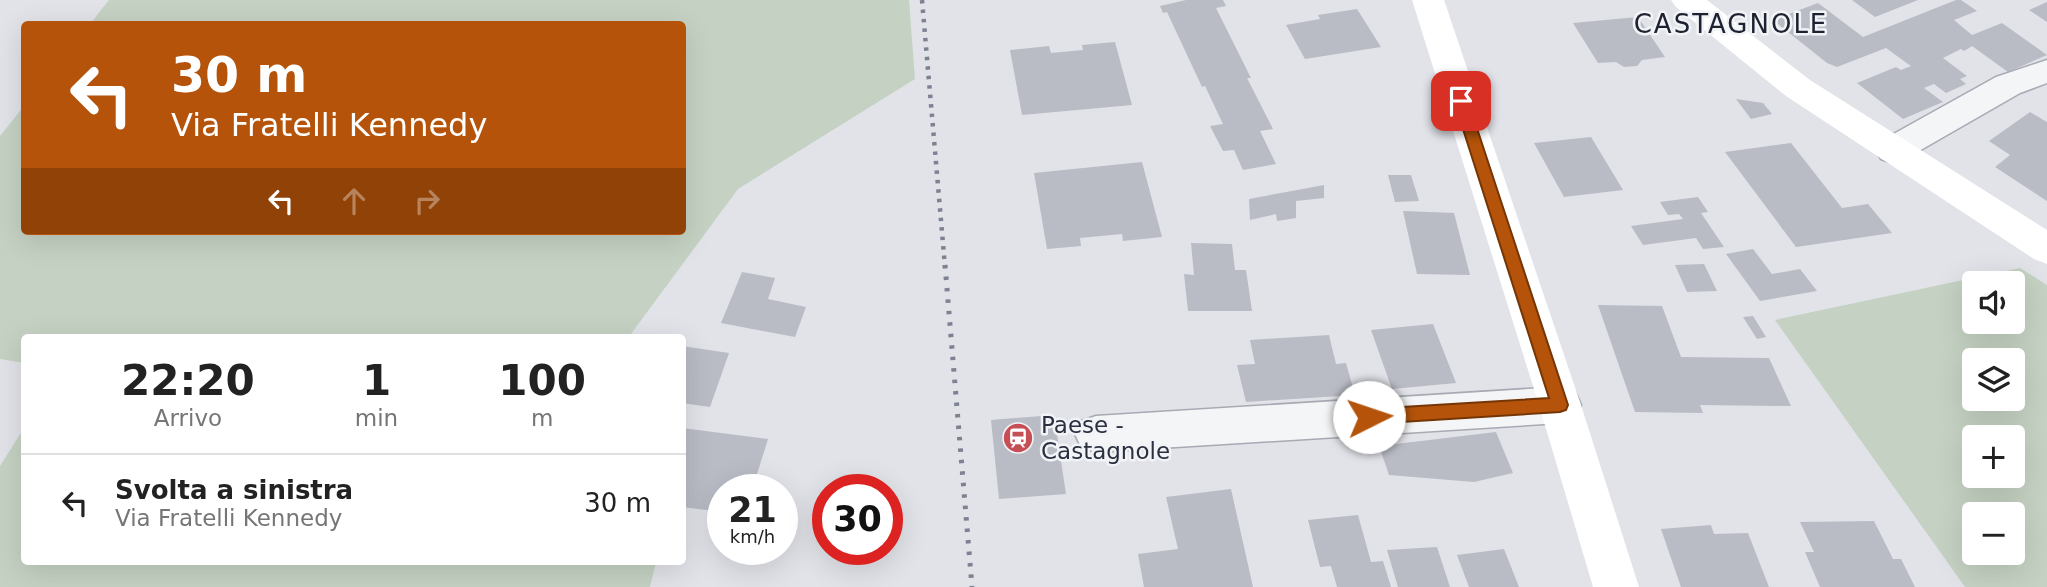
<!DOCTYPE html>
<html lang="it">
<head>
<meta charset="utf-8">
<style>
  :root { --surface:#fff; --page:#f2f2f2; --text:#222; --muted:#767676; --line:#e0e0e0 }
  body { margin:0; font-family:"DejaVu Sans",sans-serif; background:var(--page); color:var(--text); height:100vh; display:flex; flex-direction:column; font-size:26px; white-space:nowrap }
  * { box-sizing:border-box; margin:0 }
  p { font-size:23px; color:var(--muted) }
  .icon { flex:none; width:38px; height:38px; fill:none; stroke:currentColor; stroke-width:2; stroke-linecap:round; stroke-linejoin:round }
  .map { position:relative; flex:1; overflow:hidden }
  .drawer { position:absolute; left:21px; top:334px; width:665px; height:231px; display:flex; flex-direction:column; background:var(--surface); border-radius:7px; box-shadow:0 7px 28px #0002 }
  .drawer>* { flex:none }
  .top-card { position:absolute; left:21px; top:21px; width:665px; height:214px; border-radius:7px; box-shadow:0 7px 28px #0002; background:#b45309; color:#fff; overflow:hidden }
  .buttons { position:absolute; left:1962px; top:271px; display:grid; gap:14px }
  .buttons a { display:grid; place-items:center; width:63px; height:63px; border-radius:7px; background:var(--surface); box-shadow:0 7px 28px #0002; font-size:35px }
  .speed { position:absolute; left:707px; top:474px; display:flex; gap:14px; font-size:35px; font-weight:700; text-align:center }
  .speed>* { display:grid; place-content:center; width:91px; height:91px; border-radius:50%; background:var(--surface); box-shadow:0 7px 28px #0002; line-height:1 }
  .speed small { font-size:18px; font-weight:400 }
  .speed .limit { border:10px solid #d22; background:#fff; color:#111 }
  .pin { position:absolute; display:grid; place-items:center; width:60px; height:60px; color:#fff; margin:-30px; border-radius:14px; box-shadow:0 4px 10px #0006 }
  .me { position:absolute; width:77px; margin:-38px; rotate:86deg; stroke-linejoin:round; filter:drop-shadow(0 0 5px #0008) }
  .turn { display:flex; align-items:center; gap:24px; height:147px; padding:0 35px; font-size:32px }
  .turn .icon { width:91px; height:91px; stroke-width:2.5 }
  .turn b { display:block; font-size:49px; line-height:60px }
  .lanes { display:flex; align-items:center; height:66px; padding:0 35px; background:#0003; justify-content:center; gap:35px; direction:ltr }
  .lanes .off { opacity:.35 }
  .eta { display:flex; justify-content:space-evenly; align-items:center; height:119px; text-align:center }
  .eta b { font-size:42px; font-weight:800; line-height:49px }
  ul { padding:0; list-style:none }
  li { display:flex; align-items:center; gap:21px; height:98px; padding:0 35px; border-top:2px solid var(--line) }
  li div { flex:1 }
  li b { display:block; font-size:26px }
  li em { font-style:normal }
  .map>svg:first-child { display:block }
</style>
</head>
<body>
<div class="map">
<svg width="2047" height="587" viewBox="0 0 2047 587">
  <rect width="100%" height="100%" fill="#e1e3e9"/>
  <!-- green -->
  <g fill="#c5d2c3" fill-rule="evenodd">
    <polygon points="109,0 909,0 915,79 738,189 628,338 24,338 24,363 0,359 0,136 24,106 24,231 682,231 682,24 90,24"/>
    <path d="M2020,268L2047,285V587H1965L1775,320ZM1974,284H2012V322H1974ZM2012,360V399H1974V360ZM1974,438H2012V476H1974ZM1974,514H2012V553H1974Z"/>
    <polygon points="24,428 24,562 656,562 650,587 0,587 0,466"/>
  </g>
  <!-- building -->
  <g fill="#b9bcc5">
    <polygon points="1186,0 1223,0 1226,6 1216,8 1251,78 1247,78 1273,129 1260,131 1276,164 1243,170 1234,150 1223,151 1210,126 1223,124 1205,86 1202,87 1167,12 1163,13 1160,6"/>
    <polygon points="1852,0 1918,0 1875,17"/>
    <polygon points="1956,0 1961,0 1977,11 1954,20 1972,35 2002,23 2047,55 2008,72 1972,46 1964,51 1961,49 1943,58 1967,76 1960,79 1966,84 1946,93 1934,84 1924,88 1943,102 1903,119 1857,83 1896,67 1901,70 1911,66 1908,64 1886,48 1837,67 1827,63 1773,20 1818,3 1863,37"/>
    <polygon points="2047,2 2047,22 2029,10"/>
    <polygon points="1357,9 1381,47 1305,59 1286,25 1320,19 1318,15"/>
    <polygon points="1638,17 1665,57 1642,60 1637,66 1624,67 1616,62 1598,63 1573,23"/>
    <polygon points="1115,42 1132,105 1022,115 1010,50 1049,46 1051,53 1083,50 1082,45"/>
    <polygon points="1736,99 1763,103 1772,114 1751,119"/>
    <polygon points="2030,112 2047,122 2047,201 1995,167 2010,155 1989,141"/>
    <polygon points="1591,137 1623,190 1564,197 1534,143"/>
    <polygon points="1791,143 1842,208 1868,204 1892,233 1796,247 1725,152"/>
    <polygon points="1142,162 1162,237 1123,241 1122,234 1080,238 1081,246 1047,249 1034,173"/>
    <polygon points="1388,175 1411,175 1419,201 1395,202"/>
    <polygon points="1324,185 1324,198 1296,201 1296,218 1277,221 1276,214 1250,220 1249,199"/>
    <polygon points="1698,197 1708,212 1701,213 1724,247 1703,249 1696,238 1643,245 1631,226 1683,219 1679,214 1668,215 1660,202"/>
    <polygon points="1403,211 1454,213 1470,275 1417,274"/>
    <polygon points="1191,243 1232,244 1235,270 1246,270 1252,311 1188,311 1184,274 1194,275"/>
    <polygon points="1753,249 1772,274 1800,269 1817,291 1760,301 1726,254"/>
    <polygon points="1704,264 1717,291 1687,292 1675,265"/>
    <polygon points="742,272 775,278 768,299 806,307 795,337 721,323"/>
    <polygon points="1598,305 1662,306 1681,357 1769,358 1791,406 1700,405 1703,413 1635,412"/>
    <polygon points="1753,316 1766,337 1757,339 1743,317"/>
    <polygon points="1433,324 1456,383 1392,389 1371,330"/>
    <polygon points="1329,335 1336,364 1346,363 1355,395 1246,402 1237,365 1255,364 1250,340"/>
    <polygon points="682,346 729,353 710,407 682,403"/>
    <polygon points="1054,415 1066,494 999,499 991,420"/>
    <polygon points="682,428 768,439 752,490 723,490 723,512 682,507"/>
    <polygon points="1496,432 1513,473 1474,482 1389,475 1379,446"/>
    <polygon points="1231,489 1253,587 1144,587 1138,554 1178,549 1166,497"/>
    <polygon points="1358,515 1371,562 1383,561 1391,587 1337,587 1331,566 1320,567 1308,520"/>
    <polygon points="1874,521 1893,559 1901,559 1915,587 1820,587 1805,552 1814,552 1800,522"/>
    <polygon points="1711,525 1714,534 1748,533 1769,587 1681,587 1661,529"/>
    <polygon points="1437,547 1450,587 1398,587 1387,550"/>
    <polygon points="1504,549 1519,587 1469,587 1457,555"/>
  </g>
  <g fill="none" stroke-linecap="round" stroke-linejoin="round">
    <!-- street casing -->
    <g stroke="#a7aab3" stroke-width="3">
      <g id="street">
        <polygon points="2047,60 2047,83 2020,93 1905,159 1893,163 1881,159 1876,150 1881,141 1996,77"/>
        <polygon points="1560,387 1575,392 1581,405 1575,418 1560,423 1096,452 1081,447 1075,434 1081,421 1096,416"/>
      </g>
    </g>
    <!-- street -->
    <use href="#street" fill="#f4f5f7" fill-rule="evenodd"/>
    <!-- secondary -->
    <g fill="#fff" fill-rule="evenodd">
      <polygon points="1412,0 1444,0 1581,405 1639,587 1593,587 1539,405"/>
      <polygon points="1671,0 1707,0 1810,80 2047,230 2047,264 2034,259 1786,96 1676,7"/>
    </g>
    <!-- rail-far1 -->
    <polyline stroke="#7c8291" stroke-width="4.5" stroke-dasharray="3.5 6" stroke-linecap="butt" points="922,0 945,267"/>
    <!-- rail -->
    <polyline stroke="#7c8291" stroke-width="5" stroke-dasharray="3.5 8" stroke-linecap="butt" points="945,265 972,587"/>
  </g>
  <!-- route -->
  <polygon fill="#b45309" stroke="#753606" stroke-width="2" points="1461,96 1468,101 1568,405 1566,410 1560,412 1369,424 1363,422 1360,417 1363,411 1369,409 1549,398 1454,101"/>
  <!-- icons -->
  <defs>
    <g id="station-disc" transform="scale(1.575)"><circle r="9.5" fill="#c54f54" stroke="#f1f3f6"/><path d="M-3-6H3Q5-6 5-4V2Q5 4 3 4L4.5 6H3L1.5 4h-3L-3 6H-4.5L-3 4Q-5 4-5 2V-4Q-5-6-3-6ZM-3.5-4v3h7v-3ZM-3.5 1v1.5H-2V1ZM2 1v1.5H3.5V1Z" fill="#fff"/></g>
  </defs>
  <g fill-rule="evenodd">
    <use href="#station-disc" x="1018" y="438"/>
  </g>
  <g text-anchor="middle" stroke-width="5" stroke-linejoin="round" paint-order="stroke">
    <!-- poi labels -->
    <g font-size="23" fill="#2b3040" stroke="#f1f3f6" text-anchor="start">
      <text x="1041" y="433">Paese -<tspan x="1041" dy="26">Castagnole</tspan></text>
    </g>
    <!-- quarter labels -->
    <g font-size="26" letter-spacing="2" fill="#1d2130" stroke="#f1f3f6">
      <text x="1731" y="33">CASTAGNOLE</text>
    </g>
  </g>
</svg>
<div class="buttons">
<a><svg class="icon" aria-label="sound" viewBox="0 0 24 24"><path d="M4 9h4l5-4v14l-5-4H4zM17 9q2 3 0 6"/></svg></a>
<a><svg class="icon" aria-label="layers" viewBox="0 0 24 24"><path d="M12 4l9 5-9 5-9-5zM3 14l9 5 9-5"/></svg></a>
<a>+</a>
<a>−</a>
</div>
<div class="speed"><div>21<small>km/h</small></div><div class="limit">30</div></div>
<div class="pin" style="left:1461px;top:101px;background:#d93025"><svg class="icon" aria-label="arrive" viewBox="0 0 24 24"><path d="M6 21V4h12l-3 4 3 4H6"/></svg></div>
<svg class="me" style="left:1369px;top:417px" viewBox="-20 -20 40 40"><circle r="19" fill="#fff"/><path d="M0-13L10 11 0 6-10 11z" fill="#b45309"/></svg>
<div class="top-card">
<div class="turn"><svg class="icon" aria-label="left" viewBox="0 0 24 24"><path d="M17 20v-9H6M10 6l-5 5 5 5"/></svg><div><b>30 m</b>Via Fratelli Kennedy</div></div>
<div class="lanes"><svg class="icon" aria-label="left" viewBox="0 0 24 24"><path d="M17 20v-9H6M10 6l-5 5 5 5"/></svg><svg class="icon off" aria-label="ahead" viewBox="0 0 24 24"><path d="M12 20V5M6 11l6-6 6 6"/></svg><svg class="icon off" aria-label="right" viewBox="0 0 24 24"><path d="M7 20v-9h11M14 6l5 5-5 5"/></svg></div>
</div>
<section class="drawer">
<div class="eta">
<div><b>22:20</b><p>Arrivo</p></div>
<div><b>1</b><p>min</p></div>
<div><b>100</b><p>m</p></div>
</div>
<ul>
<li><svg class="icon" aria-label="left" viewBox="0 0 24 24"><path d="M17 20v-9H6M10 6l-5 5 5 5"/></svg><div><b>Svolta a sinistra</b><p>Via Fratelli Kennedy</p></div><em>30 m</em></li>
</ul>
</section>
</div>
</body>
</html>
